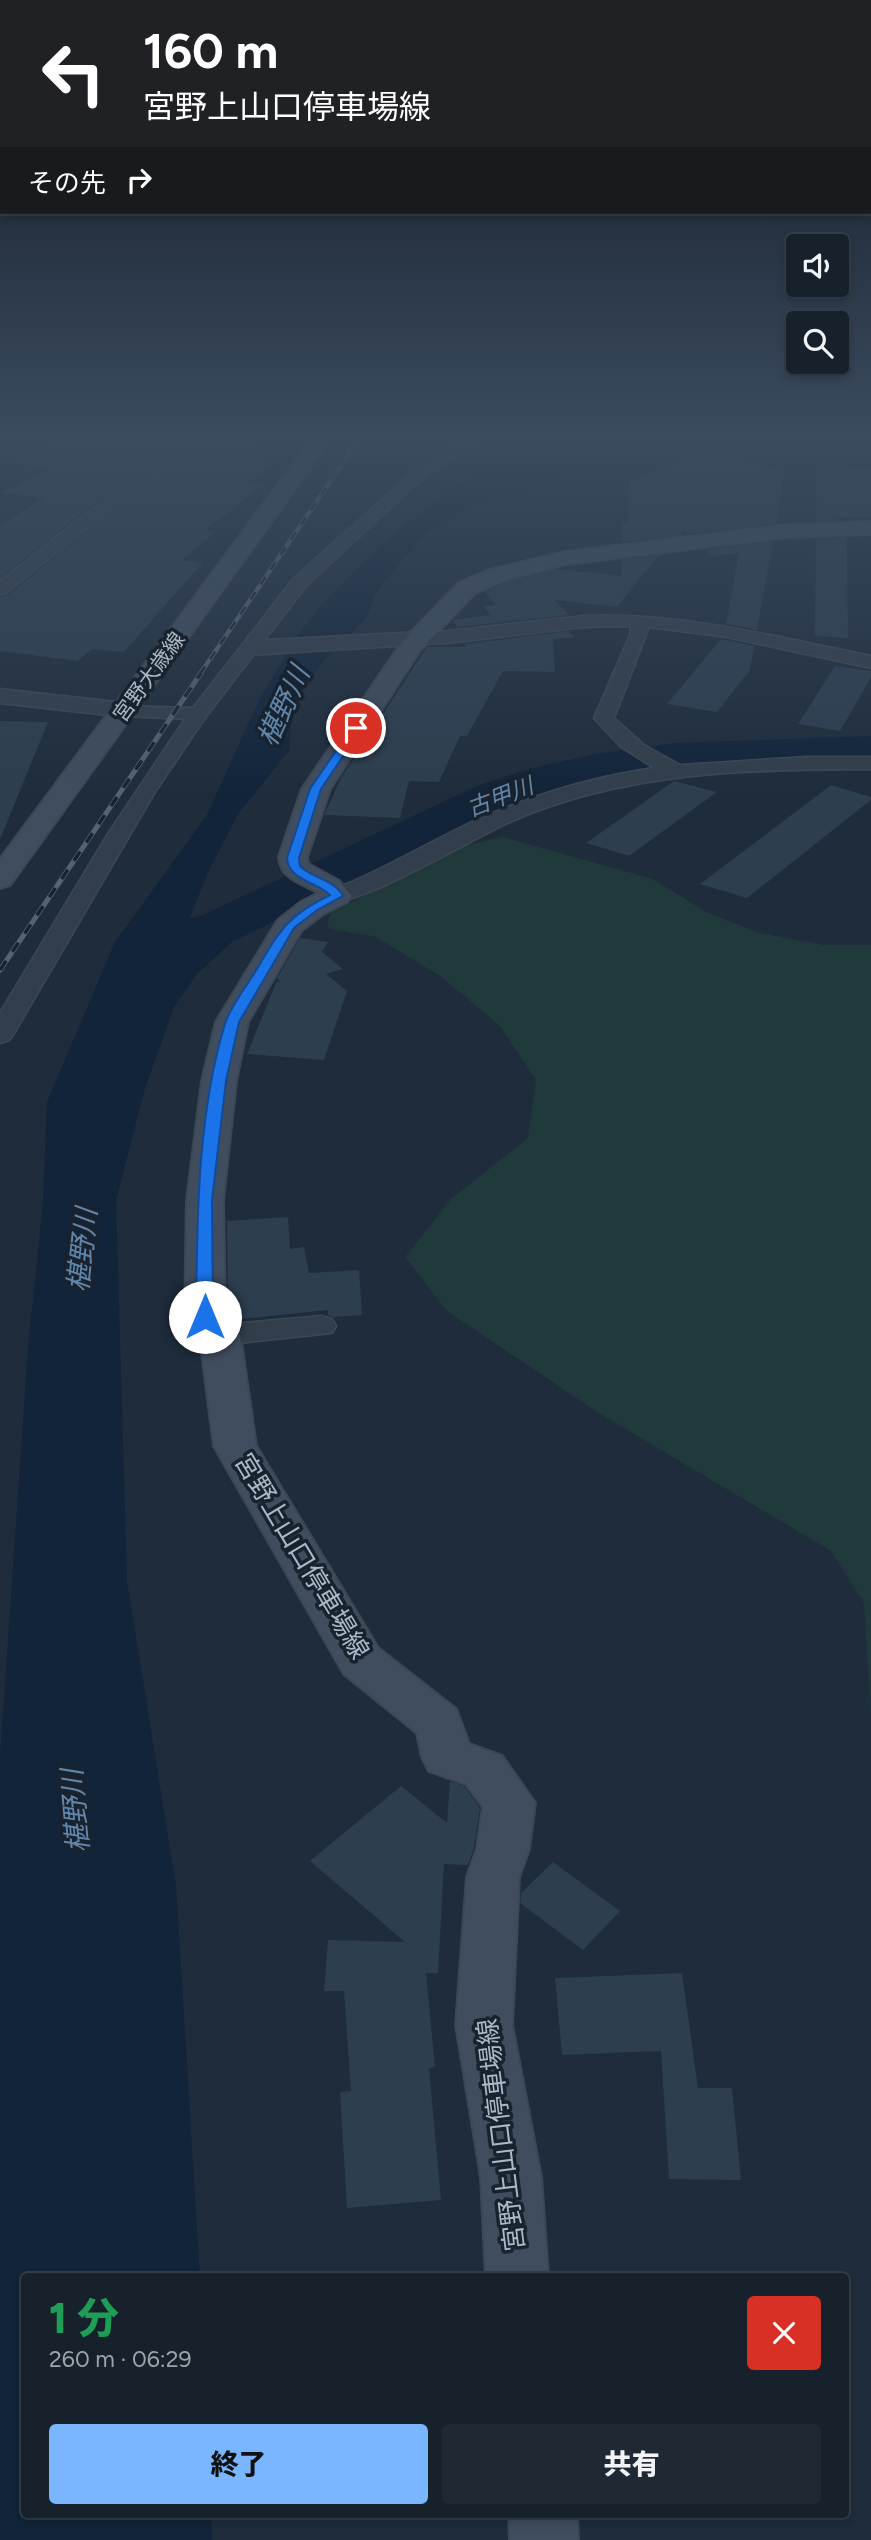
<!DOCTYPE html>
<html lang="ja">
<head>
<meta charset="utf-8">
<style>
  :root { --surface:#16212c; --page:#1f2934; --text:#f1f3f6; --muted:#9ea3a9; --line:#353e48; --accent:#7ab6ff }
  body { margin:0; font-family:Figtree,"Noto Sans JP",sans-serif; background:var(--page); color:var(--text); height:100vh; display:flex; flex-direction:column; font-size:26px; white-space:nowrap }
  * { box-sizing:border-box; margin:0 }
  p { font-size:23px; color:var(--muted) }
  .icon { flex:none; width:38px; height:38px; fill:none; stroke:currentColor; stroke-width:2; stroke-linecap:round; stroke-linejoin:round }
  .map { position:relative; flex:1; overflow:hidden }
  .side { position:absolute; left:21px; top:2273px; width:828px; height:245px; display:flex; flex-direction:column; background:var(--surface); border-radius:7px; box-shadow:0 4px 10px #0003,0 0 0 2px var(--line) }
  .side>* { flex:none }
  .hud { position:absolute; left:0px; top:0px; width:872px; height:214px; box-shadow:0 4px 10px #0003,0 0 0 2px var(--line); background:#202124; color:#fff; overflow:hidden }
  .tools { position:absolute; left:786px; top:234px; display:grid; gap:14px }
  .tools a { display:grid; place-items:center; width:63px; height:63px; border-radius:7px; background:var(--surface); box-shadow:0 4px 10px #0003,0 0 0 2px var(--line); font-size:35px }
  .pin { position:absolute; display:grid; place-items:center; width:60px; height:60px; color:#fff; margin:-30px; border:4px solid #fff; border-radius:50%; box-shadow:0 2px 7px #0007 }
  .me { position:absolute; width:77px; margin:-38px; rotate:0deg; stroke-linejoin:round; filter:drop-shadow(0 0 5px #0008) }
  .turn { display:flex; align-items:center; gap:24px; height:147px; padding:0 28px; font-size:32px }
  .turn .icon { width:91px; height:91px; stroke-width:2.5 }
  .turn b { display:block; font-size:49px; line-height:60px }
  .then { display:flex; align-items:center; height:66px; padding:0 28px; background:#0003; gap:14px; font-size:26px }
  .round { display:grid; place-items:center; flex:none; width:74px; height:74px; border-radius:7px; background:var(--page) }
  .overview { display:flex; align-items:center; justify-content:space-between; height:119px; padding:0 28px }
  h1 { font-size:42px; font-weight:800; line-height:52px; color:#1e9e55 }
  .cta { display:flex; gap:14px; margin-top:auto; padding:14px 28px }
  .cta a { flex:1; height:80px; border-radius:7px; background:var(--accent); color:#111; font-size:28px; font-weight:800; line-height:80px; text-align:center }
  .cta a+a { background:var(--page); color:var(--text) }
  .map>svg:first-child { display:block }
</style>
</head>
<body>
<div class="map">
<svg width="871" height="2540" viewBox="0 0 871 2540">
  <rect width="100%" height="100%" fill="#1e2c3b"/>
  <!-- green -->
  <polygon fill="#203a3c" points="503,837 653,879 706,912 760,933 824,945 871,945 871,1716 864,1603 831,1551 597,1412 447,1311 405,1257 451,1199 528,1138 536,1080 499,1025 440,976 376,937 327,928 330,913 467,845"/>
  <!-- water -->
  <polygon fill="#112439" points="562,439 669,439 545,481 512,496 474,503 428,532 395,568 376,594 368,616 321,664 293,704 289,751 238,814 208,872 188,922 211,926 253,907 287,904 235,939 197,974 174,1007 145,1088 116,1200 127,1581 176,1886 200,2277 24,2277 24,2515 211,2515 212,2540 0,2540 0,1757 28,1348 43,1202 47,1102 115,942 207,815 261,696 298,635 322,604 390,537 444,494 500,460 502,451 535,448"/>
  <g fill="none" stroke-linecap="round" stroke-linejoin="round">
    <!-- river -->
    <path fill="#112439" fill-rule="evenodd" d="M871,736V764C747,768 630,767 511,806L236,940L174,954L155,950L147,938L155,926L201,916L477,786L529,769L595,754L675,743Z"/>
  </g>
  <!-- building -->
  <g fill="#2d3e4f">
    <polygon points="61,439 176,439 0,578 0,525 45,498 0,493 49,468 14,463"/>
    <polygon points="200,439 260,444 244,459 275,462 248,483 264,485 205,530 216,531 181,561 203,562 124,652 92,649 78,661 0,651 0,596 8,595"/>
    <polygon points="706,452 785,472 776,524 689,534 684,530 678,536 622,542 623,522 628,522 629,482"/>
    <polygon points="871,468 871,519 832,517 836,521 816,521 817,470"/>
    <polygon points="847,537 848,638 815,636 816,539"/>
    <polygon points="773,541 757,630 726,624 739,553 711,556 705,550"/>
    <polygon points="659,555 617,607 555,600 569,615 457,627 453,620 490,615 484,606 496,605 485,592 506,582 556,569 621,576 622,560"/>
    <polygon points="569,631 574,637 553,639 555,672 503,671 467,736 460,736 439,782 409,781 400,818 324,815 341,778 427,647 466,647 465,644"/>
    <polygon points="721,639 754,646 750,670 717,712 667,704"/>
    <polygon points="835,666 871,671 871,677 840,731 798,724"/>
    <polygon points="0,721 48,722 1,837 0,837"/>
    <polygon points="674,781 717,792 629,856 586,843"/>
    <polygon points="831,785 871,797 871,800 747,898 700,884"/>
    <polygon points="300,938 328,942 322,952 343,969 326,974 347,991 324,1060 247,1054 276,983 280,981 277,978"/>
    <polygon points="288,1217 290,1249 304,1247 309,1273 359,1270 362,1315 333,1317 328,1315 328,1310 232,1320 228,1314 227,1221"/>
    <polygon points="450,1781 464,1786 480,1808 474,1848 468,1865 444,1864 438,1973 426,1973 435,2067 429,2068 441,2200 347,2208 340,2092 351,2091 344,1991 324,1991 328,1940 405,1942 310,1861 401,1786 447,1823"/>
    <polygon points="553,1862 620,1911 583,1950 520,1903 521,1893"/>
    <polygon points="682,1973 698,2088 732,2088 741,2180 669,2179 661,2051 562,2055 555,1978"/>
  </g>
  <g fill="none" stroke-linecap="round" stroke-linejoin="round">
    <!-- minor casing -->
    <g stroke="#3c4754" stroke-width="3">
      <g id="minor">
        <polygon points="181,439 198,439 6,593 0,594 0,581"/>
        <polygon points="463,439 480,439 416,484 306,586 205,718 155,792 13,1035 9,1040 0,1043 0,1013 109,832 185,719 125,716 118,714 115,710 118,706 193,708 294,578 406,478"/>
        <path d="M584,616C682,612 776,637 871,656V668L727,637L649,627L614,718L644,745L680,765L806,757H871V769C749,769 625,772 512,821C476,836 359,908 329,901L326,896L329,891C380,872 425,844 474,821C532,795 592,777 654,768L620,746L594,718L630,635L631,626L584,627L447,643L420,644L411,639L420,634Z"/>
        <polygon points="321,1316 332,1319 336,1326 332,1333 220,1345 209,1342 205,1335 209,1328 220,1325"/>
      </g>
    </g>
    <!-- tertiary casing -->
    <g stroke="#3c4754" stroke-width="3">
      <g id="tertiary">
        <polygon points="420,632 431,639 428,644 251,655 240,648 251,641"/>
        <polygon points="0,689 125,703 134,705 137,710 134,715 125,717 0,703"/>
      </g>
    </g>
    <!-- secondary casing -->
    <g stroke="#3c4754" stroke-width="4">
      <g id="secondary">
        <polygon points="312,439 331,439 10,885 0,888 0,859"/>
        <path d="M871,522V534L787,537L566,564L505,580L475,593L420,650L330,789L307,857L308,864L339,881L352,896L347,902L323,914L301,931L248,1022L236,1081L223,1200L225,1315L240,1335L256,1446L378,1648L456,1709L469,1744L502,1756L535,1803L529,1849L519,1877L512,2025L541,2177L548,2277H486L481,2177L456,2025L467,1877L477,1849L483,1807L466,1784L429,1771L422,1757L417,1733L344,1674L214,1446L200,1337L185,1317L187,1200L202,1081L216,1022L278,920L301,902L319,893C302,883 281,880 279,857L302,789L403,641L459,583L489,570L566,552L787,525Z"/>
        <polygon points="509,2515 577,2515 578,2540 510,2540"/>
      </g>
    </g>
    <!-- minor -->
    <use href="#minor" fill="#323e4b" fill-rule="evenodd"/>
    <!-- tertiary -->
    <use href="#tertiary" fill="#323e4b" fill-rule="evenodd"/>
    <!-- secondary -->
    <use href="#secondary" fill="#404d5e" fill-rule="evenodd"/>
    <!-- rail-far1 casing -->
    <g stroke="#546272" stroke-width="4.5">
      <polyline id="rail-far1" points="200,674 359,439"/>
    </g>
    <!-- rail casing -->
    <g stroke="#546272" stroke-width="5">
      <polyline id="rail" points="0,970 201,673"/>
    </g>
    <!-- rail-far1 -->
    <use href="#rail-far1" stroke="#18232f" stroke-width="2.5" stroke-dasharray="9" stroke-linecap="butt"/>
    <!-- rail -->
    <use href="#rail" stroke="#18232f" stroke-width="3.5" stroke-dasharray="11" stroke-linecap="butt"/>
  </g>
  <!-- sky -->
  <linearGradient id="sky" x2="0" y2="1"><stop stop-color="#101820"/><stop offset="0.55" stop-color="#3b4b60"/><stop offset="1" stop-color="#3b4b60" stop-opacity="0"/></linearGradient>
  <rect width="871" height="795" fill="url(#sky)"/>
  <!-- route -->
  <path fill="#1a73e8" stroke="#114b97" stroke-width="2" d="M353,726L362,728L321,789L299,858L300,866C313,879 334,879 343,896L317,910L294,928L239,1022L226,1081L212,1200L213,1317L205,1322L196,1317C197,1222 197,1115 225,1024C231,1005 247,986 257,969C280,930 288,915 330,895C316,881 289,881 287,858L310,789Z"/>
  <g text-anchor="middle" stroke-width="7" stroke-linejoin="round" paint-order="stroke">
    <!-- far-street labels -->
    <g font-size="21" fill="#adb9c7" stroke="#18232f">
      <text transform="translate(149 677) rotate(-54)" y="7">宮野大歳線</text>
    </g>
    <!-- far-water labels -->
    <g font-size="23" font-style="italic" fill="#6186ab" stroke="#18232f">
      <text transform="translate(500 797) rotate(-21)" y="8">古甲川</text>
    </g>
    <!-- street labels -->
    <g font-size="26" fill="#adb9c7" stroke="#18232f">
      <text transform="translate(302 1556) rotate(59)" y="9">宮野上山口停車場線</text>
      <text transform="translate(501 2135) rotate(-97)" y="9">宮野上山口停車場線</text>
    </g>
    <!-- water labels -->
    <g font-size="28" font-style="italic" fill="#6186ab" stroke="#18232f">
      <text transform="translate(283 706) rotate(-65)" y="10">椹野川</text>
      <text transform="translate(82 1250) rotate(-84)" y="10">椹野川</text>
      <text transform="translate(75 1811) rotate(-95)" y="10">椹野川</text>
    </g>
  </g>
</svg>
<div class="tools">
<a><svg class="icon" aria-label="sound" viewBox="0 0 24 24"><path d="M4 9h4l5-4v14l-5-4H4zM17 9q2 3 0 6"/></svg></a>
<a><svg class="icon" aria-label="search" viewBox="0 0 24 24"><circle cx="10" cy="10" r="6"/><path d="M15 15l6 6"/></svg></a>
</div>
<div class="pin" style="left:356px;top:728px;background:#d93025"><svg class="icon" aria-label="arrive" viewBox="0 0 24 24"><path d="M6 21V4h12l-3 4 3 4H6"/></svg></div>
<svg class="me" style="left:205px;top:1317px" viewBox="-20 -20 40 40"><circle r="19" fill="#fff"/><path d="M0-13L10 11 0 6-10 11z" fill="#1a73e8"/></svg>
<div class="hud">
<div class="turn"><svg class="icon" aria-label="left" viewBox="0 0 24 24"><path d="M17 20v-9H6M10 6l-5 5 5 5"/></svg><div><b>160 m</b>宮野上山口停車場線</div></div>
<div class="then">その先<svg class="icon" aria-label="right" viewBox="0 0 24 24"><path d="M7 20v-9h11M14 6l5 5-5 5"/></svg></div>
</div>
<section class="side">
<div class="overview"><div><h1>1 分</h1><p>260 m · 06:29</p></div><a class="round" style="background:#d93025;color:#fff"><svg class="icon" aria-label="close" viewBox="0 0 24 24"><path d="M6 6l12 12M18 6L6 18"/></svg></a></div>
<div class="cta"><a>終了</a><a>共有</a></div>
</section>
</div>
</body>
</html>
